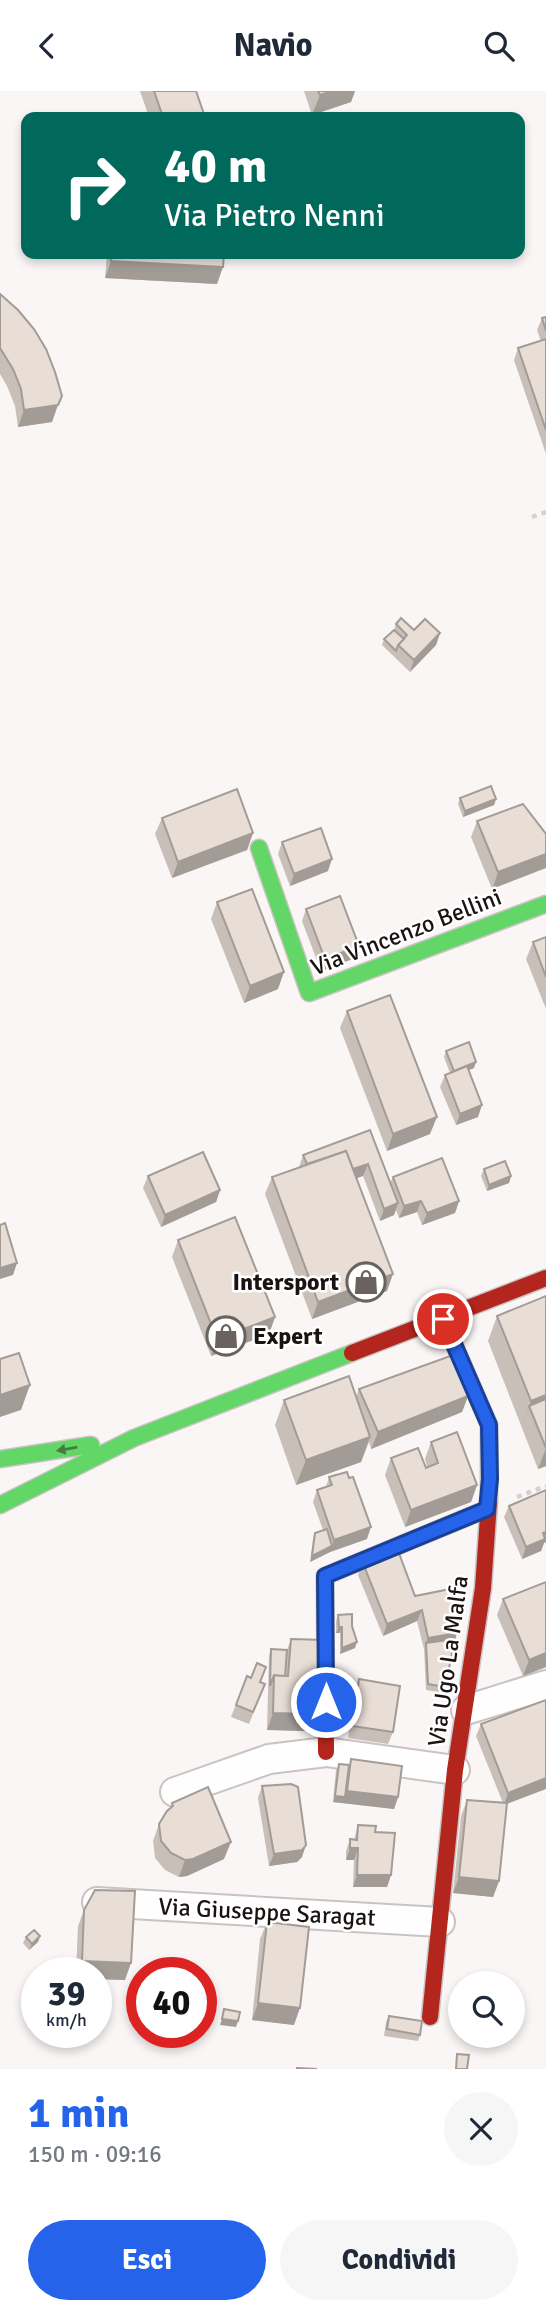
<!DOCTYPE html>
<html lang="it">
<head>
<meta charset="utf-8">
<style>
  :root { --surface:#fff; --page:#f6f6f7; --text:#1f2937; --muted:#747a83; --accent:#2563eb }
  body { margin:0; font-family:Signika,sans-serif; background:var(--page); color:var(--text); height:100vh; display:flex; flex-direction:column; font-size:26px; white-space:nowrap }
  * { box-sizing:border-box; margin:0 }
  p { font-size:23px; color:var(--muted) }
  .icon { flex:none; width:38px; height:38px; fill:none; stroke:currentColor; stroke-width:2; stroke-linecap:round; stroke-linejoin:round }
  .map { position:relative; height:1978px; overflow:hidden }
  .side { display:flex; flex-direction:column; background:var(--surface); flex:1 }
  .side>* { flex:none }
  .banner { position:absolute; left:21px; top:21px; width:504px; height:147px; border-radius:14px; box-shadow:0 4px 10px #0003; background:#00695c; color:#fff; overflow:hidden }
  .buttons { position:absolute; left:448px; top:1880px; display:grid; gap:14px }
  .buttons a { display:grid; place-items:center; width:77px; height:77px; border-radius:50%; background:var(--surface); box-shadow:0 4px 10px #0003; font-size:35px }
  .speed { position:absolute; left:21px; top:1866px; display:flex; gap:14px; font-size:35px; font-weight:700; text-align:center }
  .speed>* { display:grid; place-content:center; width:91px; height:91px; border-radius:50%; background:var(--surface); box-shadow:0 4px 10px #0003; line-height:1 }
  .speed small { font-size:18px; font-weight:400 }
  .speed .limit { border:10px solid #d22; background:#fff; color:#111 }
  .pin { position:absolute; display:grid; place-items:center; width:60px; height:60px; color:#fff; margin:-30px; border:4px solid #fff; border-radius:50%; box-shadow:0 2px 7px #0007 }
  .me { position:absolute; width:77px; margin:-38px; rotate:0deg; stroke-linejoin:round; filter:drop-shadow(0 0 5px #0008) }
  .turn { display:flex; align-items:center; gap:24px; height:147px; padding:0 28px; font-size:32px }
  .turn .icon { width:91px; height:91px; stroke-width:2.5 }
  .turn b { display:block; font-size:49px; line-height:60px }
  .round { display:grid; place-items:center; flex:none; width:74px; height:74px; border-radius:37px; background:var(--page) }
  .headline { display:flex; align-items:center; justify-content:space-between; height:119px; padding:0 28px }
  h1 { font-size:42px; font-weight:800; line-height:52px; color:var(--accent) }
  .button { display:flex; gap:14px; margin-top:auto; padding:14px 28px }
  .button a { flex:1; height:80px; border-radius:42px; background:var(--accent); color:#fff; font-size:28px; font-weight:800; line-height:80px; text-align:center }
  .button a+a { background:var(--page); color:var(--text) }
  header { display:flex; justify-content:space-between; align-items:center; height:91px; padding:0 28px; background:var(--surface); font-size:32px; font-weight:800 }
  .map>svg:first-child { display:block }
</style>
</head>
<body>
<header><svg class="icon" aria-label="back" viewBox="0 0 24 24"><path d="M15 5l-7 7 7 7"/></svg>Navio<svg class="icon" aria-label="search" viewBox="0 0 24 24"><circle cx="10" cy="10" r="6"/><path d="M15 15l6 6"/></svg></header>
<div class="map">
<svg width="546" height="1978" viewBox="0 0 546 1978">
  <rect width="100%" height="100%" fill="#fbf6f6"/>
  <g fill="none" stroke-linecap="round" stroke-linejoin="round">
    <!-- street casing -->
    <g stroke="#c9c3c2" stroke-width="32">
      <g id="street">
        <polyline points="466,1619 546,1594"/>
        <polyline points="175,1701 269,1668 326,1661 455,1679"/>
        <polyline points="97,1811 440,1831"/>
      </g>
    </g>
    <!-- fast casing -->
    <g stroke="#c9c3c2" stroke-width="19">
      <g id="fast">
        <polyline points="259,757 309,902 546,813"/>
        <polyline points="443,1228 489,1334 489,1411"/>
        <polyline points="0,1368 91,1354"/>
        <polyline points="0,1414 134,1347 352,1262"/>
      </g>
    </g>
    <!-- jam casing -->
    <g stroke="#c9c3c2" stroke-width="19">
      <g id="jam">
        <polyline points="352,1262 546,1187"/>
        <polyline points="326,1661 325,1485 487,1418"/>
        <polyline points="430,1926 455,1679 483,1497 489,1411"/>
      </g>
    </g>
    <!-- path -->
    <g stroke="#d3d1d1" stroke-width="4.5" stroke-dasharray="5 5" stroke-linecap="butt">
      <polyline points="532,426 546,421"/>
      <polyline points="517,1406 546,1395"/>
    </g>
    <!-- street -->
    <use href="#street" stroke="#fefefe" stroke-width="28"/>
    <!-- fast -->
    <use href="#fast" stroke="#63d668" stroke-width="16"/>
    <!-- jam -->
    <use href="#jam" stroke="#b3261e" stroke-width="16"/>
  </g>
  <!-- wall -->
  <g fill="#c8bfb8">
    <polygon points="140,0 196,0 205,26 149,26"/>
    <polygon points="304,0 355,0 351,11 312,24"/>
    <polygon points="107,163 224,163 217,193 105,187"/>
    <polygon points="0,203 52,331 18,336 15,315 7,295 0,283"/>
    <polygon points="546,226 546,363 514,269 518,257 541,250 537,239 542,227"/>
    <polygon points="396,533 414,539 440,542 436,554 410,581 382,554 384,548 394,539"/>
    <polygon points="460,707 496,708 494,714 463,726 458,713"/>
    <polygon points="523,713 492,798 471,746 477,730"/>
    <polygon points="162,727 253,742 247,759 172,787 155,743"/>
    <polygon points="282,751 328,780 290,795 278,763"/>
    <polygon points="217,811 278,898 244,912 211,828"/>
    <polygon points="306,818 359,855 355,867 321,880 302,830"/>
    <polygon points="546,846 546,918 526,868 533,851"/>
    <polygon points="347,920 430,1043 387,1060 340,937"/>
    <polygon points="446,960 474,977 469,979 478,1026 456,1034 440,996 445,984 450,982 444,966"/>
    <polygon points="370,1039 390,1092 393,1086 459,1110 455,1122 422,1134 417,1121 399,1127 396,1119 394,1124 380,1130 363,1085 356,1087 387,1200 312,1228 265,1103 272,1086 299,1076 303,1064"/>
    <polygon points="484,1078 511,1085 509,1092 487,1100 481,1085"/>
    <polygon points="148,1085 220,1099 216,1111 161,1136 143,1097"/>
    <polygon points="178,1149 275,1226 269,1243 211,1265 172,1166"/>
    <polygon points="546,1205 546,1375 538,1378 488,1250 497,1225"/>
    <polygon points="359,1298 468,1305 462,1321 371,1358 369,1351 361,1371 296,1394 275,1334 284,1309 356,1306"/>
    <polygon points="431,1351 477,1394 471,1411 405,1436 385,1384 391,1367 426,1377 427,1376 425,1368"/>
    <polygon points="329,1386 367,1448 330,1461 310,1471 313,1448 315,1442 323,1439 313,1411 317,1399 326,1396"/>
    <polygon points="546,1399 546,1451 544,1452 541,1460 522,1468 504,1426 509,1415"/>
    <polygon points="363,1472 415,1505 457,1542 443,1602 426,1599 424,1558 417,1530 383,1545 358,1484"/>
    <polygon points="546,1491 546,1576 523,1585 497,1524 503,1508"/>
    <polygon points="338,1524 352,1535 355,1557 340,1563 340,1542 336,1542 336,1530"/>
    <polygon points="291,1548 323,1587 319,1597 319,1634 317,1640 267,1639 269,1565 271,1558 287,1559"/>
    <polygon points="247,1585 265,1593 249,1633 231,1626"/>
    <polygon points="359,1588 393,1641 388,1653 348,1647 355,1600"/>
    <polygon points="546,1609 507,1713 499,1790 493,1806 453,1802 461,1725 467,1709 503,1712 476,1645 481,1633"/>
    <polygon points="351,1668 398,1706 394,1718 333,1711 336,1679 339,1673 349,1674"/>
    <polygon points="262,1695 302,1766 297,1771 269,1775 258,1707"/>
    <polygon points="172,1712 224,1768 187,1785 179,1786 165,1779 155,1767 153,1750 159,1733 170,1718"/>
    <polygon points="358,1734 375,1741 391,1784 387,1796 353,1796 354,1769 346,1769 346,1760 350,1748 354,1749"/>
    <polygon points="84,1819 125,1889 96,1888 96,1881 76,1881 78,1835"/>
    <polygon points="267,1831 294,1934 252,1929 260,1848"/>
    <polygon points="40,1845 38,1851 29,1859 23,1852 26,1846"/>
    <polygon points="389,1925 420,1944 418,1950 384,1945 386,1931"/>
  </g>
  <!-- shaded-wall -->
  <g fill="#a29b96">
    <polygon points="331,0 355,0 351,11 312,24 320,4"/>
    <polygon points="111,170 223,176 217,193 105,187"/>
    <polygon points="58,314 52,331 18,336 24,319"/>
    <polygon points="440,542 436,554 410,581 414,569"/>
    <polygon points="496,708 494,714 463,726 465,720"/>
    <polygon points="253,742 247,759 172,787 178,771"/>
    <polygon points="546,763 546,777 492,798 498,781"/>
    <polygon points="332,768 328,780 290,795 294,783"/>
    <polygon points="359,855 355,867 321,880 325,868"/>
    <polygon points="284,881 278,898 244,912 250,895"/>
    <polygon points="476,971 474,977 452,986 454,980"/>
    <polygon points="482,1014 478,1026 456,1034 460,1023"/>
    <polygon points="437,1026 430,1043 387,1060 393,1043"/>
    <polygon points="368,1073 363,1085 345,1091 350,1080"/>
    <polygon points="511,1085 509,1092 487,1100 489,1094"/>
    <polygon points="220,1099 216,1111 161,1136 165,1124"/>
    <polygon points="421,1110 417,1121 399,1127 404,1115"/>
    <polygon points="459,1110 455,1122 422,1134 427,1122"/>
    <polygon points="398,1112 394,1124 380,1130 384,1118"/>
    <polygon points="17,1172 13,1184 0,1188 0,1177"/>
    <polygon points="393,1183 387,1200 312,1228 318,1211"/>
    <polygon points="275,1226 269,1243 211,1265 217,1248"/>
    <polygon points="30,1294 21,1319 0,1326 0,1304"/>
    <polygon points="546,1304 546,1326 529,1315 522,1336 531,1310"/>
    <polygon points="468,1305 462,1321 371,1358 378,1341"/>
    <polygon points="370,1346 361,1371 296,1394 306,1369"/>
    <polygon points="546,1357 546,1375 538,1378"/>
    <polygon points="477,1394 471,1411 405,1436 411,1419"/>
    <polygon points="371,1436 367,1448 330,1461 310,1471 312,1465 332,1455 334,1449"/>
    <polygon points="546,1441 546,1451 544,1452 541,1460 522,1468 526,1456 543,1442"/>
    <polygon points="422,1519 417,1530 383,1545 387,1533"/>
    <polygon points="339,1536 342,1536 340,1542 336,1542"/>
    <polygon points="457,1542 453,1554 426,1552 428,1547"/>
    <polygon points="357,1551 355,1557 340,1563 342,1557"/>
    <polygon points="546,1562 546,1576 523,1585 529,1569"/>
    <polygon points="309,1586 323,1587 317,1603 305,1603"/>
    <polygon points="273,1622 308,1623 302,1640 267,1639"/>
    <polygon points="304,1634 319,1634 317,1640 302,1640"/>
    <polygon points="546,1687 546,1698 504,1714 508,1702"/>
    <polygon points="347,1700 398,1706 394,1718 333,1711 335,1705 345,1706"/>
    <polygon points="231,1751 224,1768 187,1785 179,1786 185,1769"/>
    <polygon points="306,1754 302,1766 297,1771 269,1775 274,1763"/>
    <polygon points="350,1757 358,1757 354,1769 346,1769"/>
    <polygon points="357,1784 391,1784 387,1796 353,1796"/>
    <polygon points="459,1786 499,1790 493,1806 453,1802"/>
    <polygon points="40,1845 38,1851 29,1859 32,1853"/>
    <polygon points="82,1870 131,1872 125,1889 96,1888 96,1881 78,1881"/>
    <polygon points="258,1912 300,1917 294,1934 252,1929"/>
    <polygon points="222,1928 238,1930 236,1936 220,1934"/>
  </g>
  <!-- building -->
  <g fill="#e8ded6" stroke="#a29b96" stroke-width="2">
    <polygon points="154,0 196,0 205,26 163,26"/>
    <polygon points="318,0 331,0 320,4"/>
    <polygon points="112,163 224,163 223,176 111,170"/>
    <polygon points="0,203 18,219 34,238 46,258 55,281 62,305 58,314 24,319 21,298 13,278 0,257"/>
    <polygon points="546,226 546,240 542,227"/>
    <polygon points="546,248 546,339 518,257"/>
    <polygon points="401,527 414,539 425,528 440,542 414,569 398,554 407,544 396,533"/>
    <polygon points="394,539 404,548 398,554 396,560 384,548"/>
    <polygon points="491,695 496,708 465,720 460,707"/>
    <polygon points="237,698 253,742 178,771 162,727"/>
    <polygon points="523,713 546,743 546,763 498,781 477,730"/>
    <polygon points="321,737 332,768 294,783 282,751"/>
    <polygon points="252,798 284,881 250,895 217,811"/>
    <polygon points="340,805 359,855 325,868 306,818"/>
    <polygon points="546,846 546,886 533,851"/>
    <polygon points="390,904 437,1026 393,1043 347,920"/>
    <polygon points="469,951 476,971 454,980 446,960"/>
    <polygon points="467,975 482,1014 460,1023 445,984"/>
    <polygon points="370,1039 398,1112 384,1118 368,1073 353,1078 346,1060 307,1073 303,1064"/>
    <polygon points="346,1060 393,1183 318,1211 272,1086"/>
    <polygon points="203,1061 220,1099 165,1124 148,1085"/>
    <polygon points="442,1067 459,1110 427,1122 421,1110 404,1115 393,1086"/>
    <polygon points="505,1070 511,1085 489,1094 484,1078"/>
    <polygon points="235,1126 275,1226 217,1248 178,1149"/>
    <polygon points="5,1132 17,1172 0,1177 0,1134"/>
    <polygon points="546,1205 546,1304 531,1310 497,1225"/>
    <polygon points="19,1262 30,1294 0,1304 0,1268"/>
    <polygon points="453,1264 468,1305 378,1341 359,1298"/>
    <polygon points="349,1285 370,1346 306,1369 284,1309"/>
    <polygon points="546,1308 546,1357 529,1315"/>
    <polygon points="457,1341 477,1394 411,1419 391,1367 418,1357 426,1377 438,1372 431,1351"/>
    <polygon points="347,1381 349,1387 353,1386 371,1436 334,1449 317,1399 332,1394 329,1386"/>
    <polygon points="546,1399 546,1441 543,1442 545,1448 526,1456 509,1415"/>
    <polygon points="327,1438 332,1455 312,1465 315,1442"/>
    <polygon points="397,1457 415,1505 455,1497 457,1542 428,1547 422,1519 387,1533 363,1472"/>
    <polygon points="546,1491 546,1562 529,1569 503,1508"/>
    <polygon points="352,1523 352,1535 357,1551 342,1557 342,1536 339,1536 338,1524"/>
    <polygon points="291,1548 324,1549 323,1587 309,1586 308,1623 273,1622 274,1584 288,1585"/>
    <polygon points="455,1548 445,1596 428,1593 426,1552"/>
    <polygon points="271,1558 287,1559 285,1585 274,1584 270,1595"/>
    <polygon points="257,1572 266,1576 260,1591 265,1593 253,1621 236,1614 247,1585 251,1587"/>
    <polygon points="359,1588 400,1595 393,1641 352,1635"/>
    <polygon points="309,1597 319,1597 319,1634 304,1634 308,1623"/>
    <polygon points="546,1609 546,1687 508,1702 481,1633"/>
    <polygon points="351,1668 402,1675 398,1706 347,1700"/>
    <polygon points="339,1673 349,1674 345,1706 335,1705"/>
    <polygon points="291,1693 298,1696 306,1754 302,1759 274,1763 262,1695"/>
    <polygon points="208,1696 231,1751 193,1768 185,1769 171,1762 161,1750 159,1733 167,1720 173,1715 172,1712"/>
    <polygon points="467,1709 507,1712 499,1790 459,1786"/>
    <polygon points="358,1734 376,1735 375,1741 395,1742 391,1784 357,1784 358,1757 350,1757 350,1748 357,1749"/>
    <polygon points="95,1799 135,1800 131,1872 82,1870 84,1819"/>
    <polygon points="267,1831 309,1836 300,1917 258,1912"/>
    <polygon points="34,1839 40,1845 32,1853 26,1846"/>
    <polygon points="224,1918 240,1921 238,1930 222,1928"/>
    <polygon points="389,1925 422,1930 420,1944 387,1938"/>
    <polygon points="457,1963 469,1964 467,1978 456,1978"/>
    <polygon points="297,1977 317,1978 297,1978"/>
  </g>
  <!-- one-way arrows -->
  <defs><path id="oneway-solid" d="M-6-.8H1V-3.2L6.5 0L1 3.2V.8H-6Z" transform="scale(1.75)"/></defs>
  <use fill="#427e41" href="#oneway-solid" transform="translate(67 1358) rotate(170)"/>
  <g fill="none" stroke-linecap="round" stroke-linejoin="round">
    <!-- route casing -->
    <g stroke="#184099" stroke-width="18">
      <polyline id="route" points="326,1611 325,1485 487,1418 490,1388 489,1334 443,1228"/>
    </g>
    <!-- route -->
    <use href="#route" stroke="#2563eb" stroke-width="12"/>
  </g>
  <!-- icons -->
  <defs>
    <g id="shop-ring" transform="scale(2.0125)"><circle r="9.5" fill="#fff" stroke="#696261" stroke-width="1.5"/><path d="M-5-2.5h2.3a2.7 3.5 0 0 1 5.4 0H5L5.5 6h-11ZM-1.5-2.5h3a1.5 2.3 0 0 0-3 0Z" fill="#696261"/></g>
  </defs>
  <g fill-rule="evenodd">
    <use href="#shop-ring" x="366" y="1191"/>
    <use href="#shop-ring" x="226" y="1245"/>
  </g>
  <g text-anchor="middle" stroke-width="5" stroke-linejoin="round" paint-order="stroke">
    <!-- street labels -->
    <g font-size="24" fill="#1a1311" stroke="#fff">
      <text transform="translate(406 841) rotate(-21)" y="8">Via Vincenzo Bellini</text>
      <text transform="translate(448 1570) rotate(-82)" y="8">Via Ugo La Malfa</text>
      <text transform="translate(267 1821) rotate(3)" y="8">Via Giuseppe Saragat</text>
    </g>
    <!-- poi labels -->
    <g font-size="24" font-weight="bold" fill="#1a1311" stroke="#fff" text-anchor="end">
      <text x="339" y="1199">Intersport</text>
      <text x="253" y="1253" text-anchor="start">Expert</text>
    </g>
  </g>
</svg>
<div class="buttons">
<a><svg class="icon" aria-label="search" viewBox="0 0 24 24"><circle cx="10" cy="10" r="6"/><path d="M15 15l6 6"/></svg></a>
</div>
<div class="speed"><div>39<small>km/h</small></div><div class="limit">40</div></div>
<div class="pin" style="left:443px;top:1228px;background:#d93025"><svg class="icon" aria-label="arrive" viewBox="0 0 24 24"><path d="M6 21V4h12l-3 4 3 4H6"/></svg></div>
<svg class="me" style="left:326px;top:1611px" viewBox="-20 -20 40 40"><circle r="17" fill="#2563eb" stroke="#fff" stroke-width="3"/><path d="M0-11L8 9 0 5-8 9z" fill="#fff"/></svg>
<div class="banner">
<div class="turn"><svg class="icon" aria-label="right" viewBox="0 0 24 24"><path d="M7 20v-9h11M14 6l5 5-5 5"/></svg><div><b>40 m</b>Via Pietro Nenni</div></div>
</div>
</div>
<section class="side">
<div class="headline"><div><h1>1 min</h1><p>150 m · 09:16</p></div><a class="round"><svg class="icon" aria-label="close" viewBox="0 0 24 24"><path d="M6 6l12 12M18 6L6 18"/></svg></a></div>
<div class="button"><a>Esci</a><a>Condividi</a></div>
</section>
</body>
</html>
